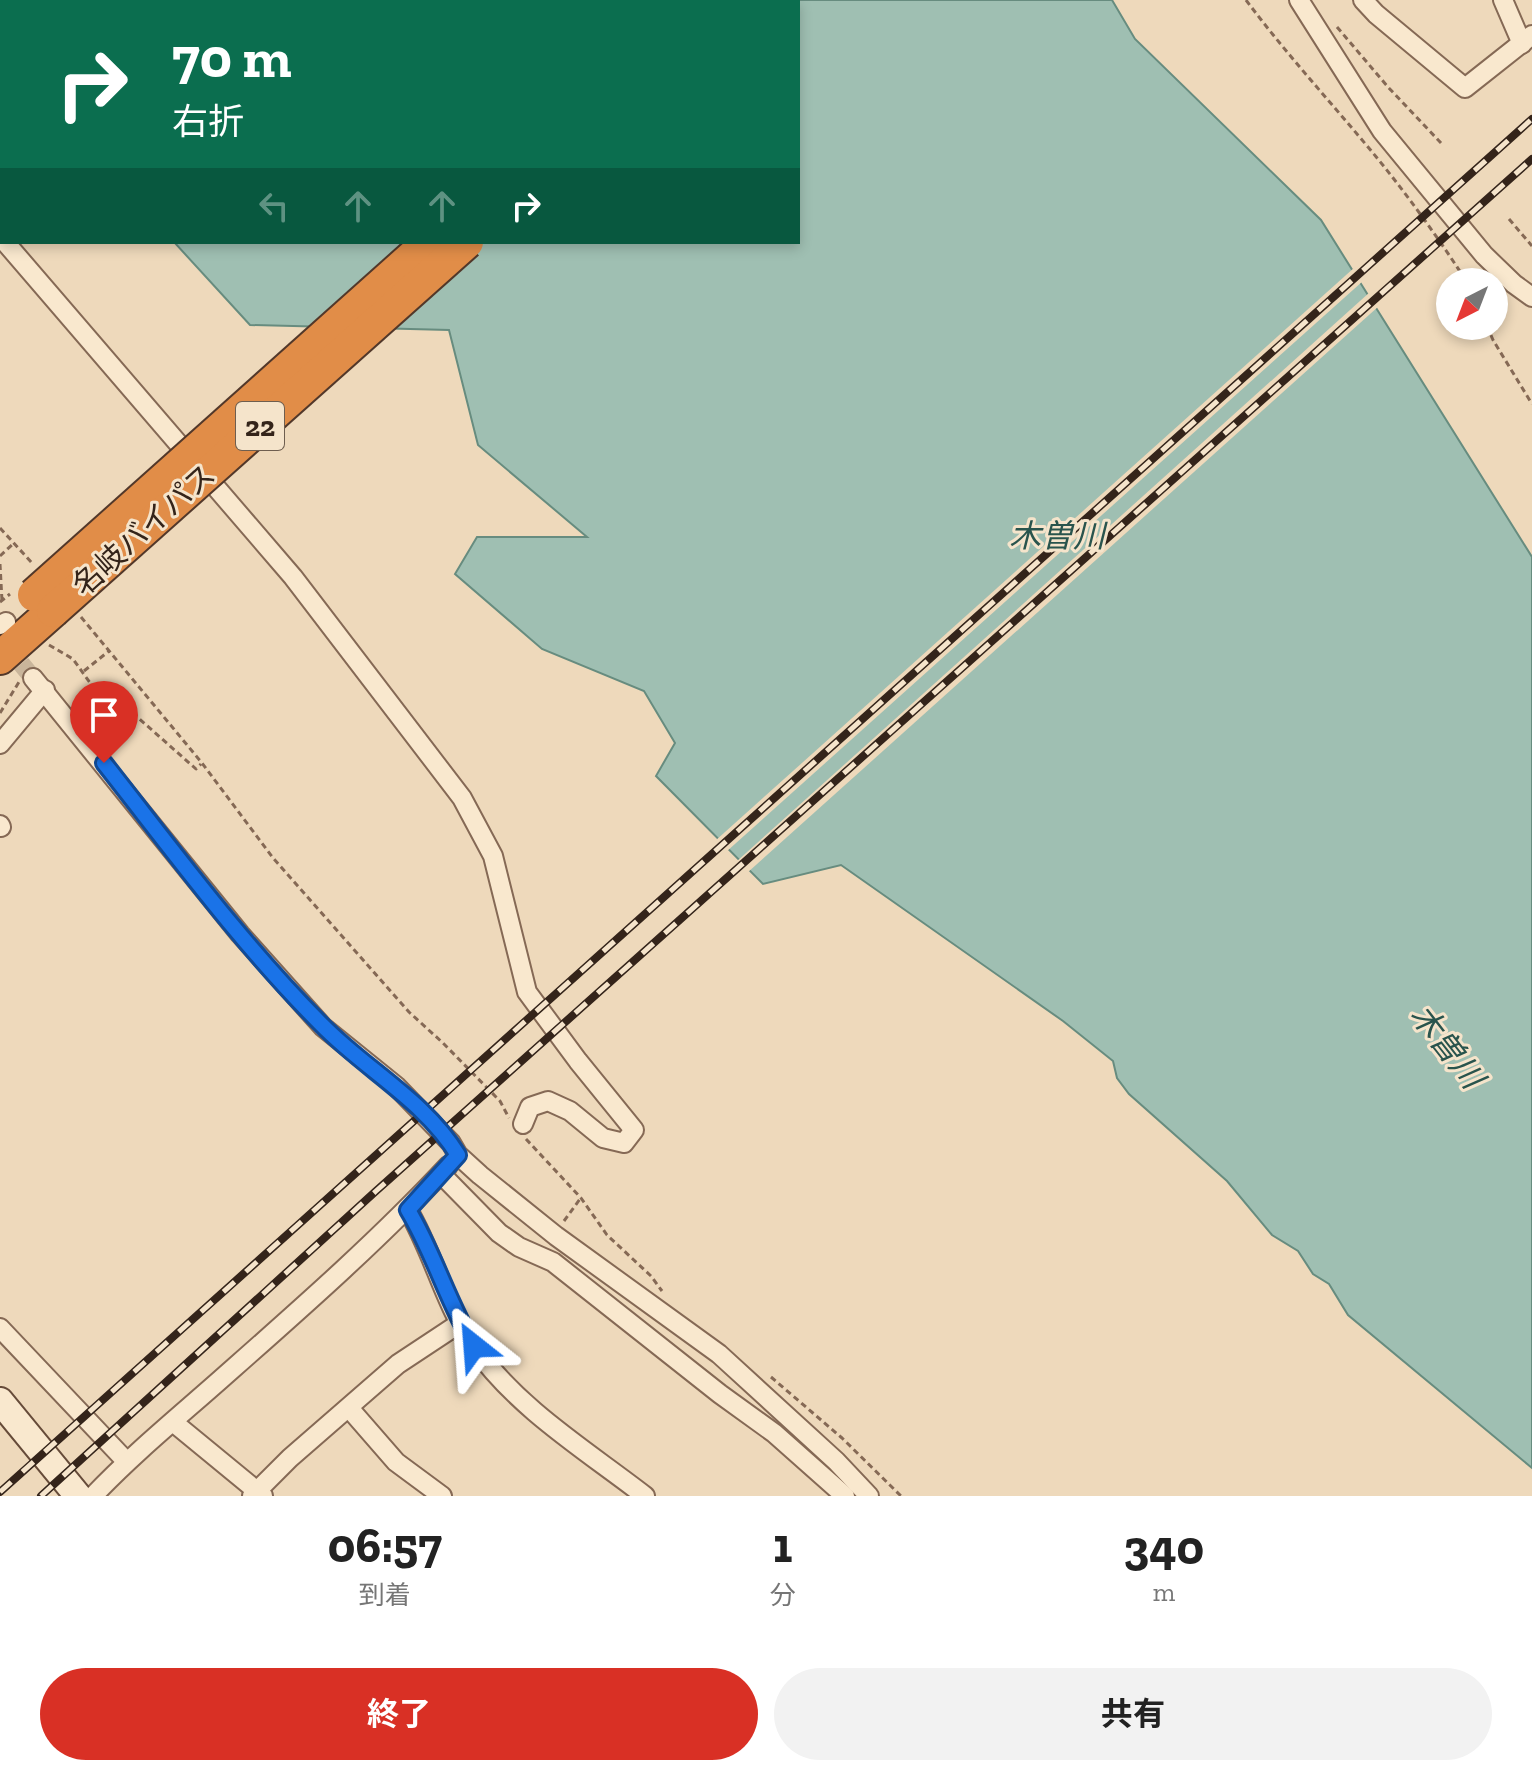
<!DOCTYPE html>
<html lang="ja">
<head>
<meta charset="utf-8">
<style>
  :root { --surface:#fff; --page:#f2f2f2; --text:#222; --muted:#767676; --accent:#d93025 }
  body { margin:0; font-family:"Zilla Slab","Noto Sans JP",serif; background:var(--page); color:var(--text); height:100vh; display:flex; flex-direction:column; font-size:30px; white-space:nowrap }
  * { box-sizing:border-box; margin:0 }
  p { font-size:26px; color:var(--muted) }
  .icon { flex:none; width:44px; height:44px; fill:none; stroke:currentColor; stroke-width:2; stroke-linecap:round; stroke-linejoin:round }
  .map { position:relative; height:1496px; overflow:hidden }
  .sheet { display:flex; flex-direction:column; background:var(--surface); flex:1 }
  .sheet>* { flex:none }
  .guide { position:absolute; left:0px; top:0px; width:800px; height:244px; box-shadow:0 4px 12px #0003; background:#0b6e4f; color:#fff; overflow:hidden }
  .needle { width:52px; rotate:222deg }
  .fabs { position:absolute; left:1436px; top:268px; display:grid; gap:16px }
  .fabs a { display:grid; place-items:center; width:72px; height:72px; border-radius:50%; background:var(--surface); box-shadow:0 4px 12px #0003; font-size:40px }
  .pin { position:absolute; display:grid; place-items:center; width:68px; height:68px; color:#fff; margin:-82px -34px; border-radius:50% 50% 50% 0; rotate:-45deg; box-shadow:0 0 8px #0007 }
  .pin .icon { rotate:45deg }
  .me { position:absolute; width:88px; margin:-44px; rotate:332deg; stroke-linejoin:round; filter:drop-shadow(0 0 6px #0008) }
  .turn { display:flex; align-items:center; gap:28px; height:168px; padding:0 40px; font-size:36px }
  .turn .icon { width:104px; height:104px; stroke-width:2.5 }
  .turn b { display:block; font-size:56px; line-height:68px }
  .lanes { display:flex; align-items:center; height:76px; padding:0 40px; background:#0003; justify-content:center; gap:40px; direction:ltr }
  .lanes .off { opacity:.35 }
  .eta { display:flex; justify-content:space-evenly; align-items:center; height:136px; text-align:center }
  .eta b { font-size:48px; font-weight:700; line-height:56px }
  .primary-button { display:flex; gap:16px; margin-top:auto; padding:16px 40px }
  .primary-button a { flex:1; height:92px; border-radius:48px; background:var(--accent); color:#fff; font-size:32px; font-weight:700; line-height:92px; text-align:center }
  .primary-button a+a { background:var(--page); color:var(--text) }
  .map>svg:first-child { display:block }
</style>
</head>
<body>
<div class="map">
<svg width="1532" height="1496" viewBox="0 0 1532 1496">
  <rect width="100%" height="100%" fill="#eed9bb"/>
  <!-- water -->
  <polygon fill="#9fbfb2" stroke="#678c7f" stroke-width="2" points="238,0 1112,0 1135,39 1321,220 1532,557 1532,1468 1348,1315 1329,1284 1313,1274 1298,1251 1272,1235 1227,1181 1129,1094 1117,1078 1113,1061 1063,1021 841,865 763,884 656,776 675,743 644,691 542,649 455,574 477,537 587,537 478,445 449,330 250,325 174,242 798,242 798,2"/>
  <!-- pier -->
  <g fill="#eed9bb">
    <polygon points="1355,267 1363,281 726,852 715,841"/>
    <polygon points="1370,292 1379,306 747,873 736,862"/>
  </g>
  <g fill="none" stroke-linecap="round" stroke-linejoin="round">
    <!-- street-tunnel -->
    <polyline stroke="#c9b59b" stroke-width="18" stroke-dasharray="18 9" stroke-linecap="butt" points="4,643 33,678"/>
    <!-- street casing -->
    <g stroke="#856955" stroke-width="22">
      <g id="street">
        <polyline points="1299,0 1382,131 1484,255 1514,284 1532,297"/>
        <polyline points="1363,0 1376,14 1465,88 1532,35"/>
        <polyline points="1503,0 1522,44"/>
        <polyline points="5,242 293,577 462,798 493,856 527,992 578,1061 634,1130 624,1143 603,1138 570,1111 548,1101 530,1107 523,1124"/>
        <polyline points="0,625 6,622"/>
        <polyline points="33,678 240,934 323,1027 396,1086 451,1143 458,1155 480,1175 556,1236 719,1354 836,1461 869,1496"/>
        <polyline points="0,744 45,690"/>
        <polyline points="0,825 1,827"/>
        <polyline points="441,1174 499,1233 519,1247 553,1262 720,1394 774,1433 845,1496"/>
        <path d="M408,1210C434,1254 445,1306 475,1348C518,1409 587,1451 645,1496"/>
        <polyline points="0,1328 126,1461"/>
        <polyline points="349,1408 396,1462 442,1496"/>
        <polyline points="173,1422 263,1496"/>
        <path d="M93,1496C133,1454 177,1418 220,1380C298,1311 377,1242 448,1166"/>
        <polyline points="252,1496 290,1458 398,1364 460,1323"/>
      </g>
    </g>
    <!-- secondary casing -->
    <g stroke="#664b39" stroke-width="30">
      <polyline id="secondary" points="0,1401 78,1496"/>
    </g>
    <!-- highway casing -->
    <g stroke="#52382a" stroke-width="36">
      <g id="highway">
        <polyline points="696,2 699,0"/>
        <polyline points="736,2 738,0"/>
        <polyline points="0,658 53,611"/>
      </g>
    </g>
    <!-- path -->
    <g stroke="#856955" stroke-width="3" stroke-dasharray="6 4" stroke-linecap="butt">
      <path d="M1246,0C1284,51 1327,98 1368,147C1404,190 1437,236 1467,282"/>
      <polyline points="1337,27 1388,87 1441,143"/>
      <polyline points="1509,219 1532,246"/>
      <polyline points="1487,326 1493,340 1532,404"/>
      <polyline points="0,528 33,564"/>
      <polyline points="0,556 14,543"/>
      <polyline points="0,564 2,601"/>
      <polyline points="0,602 10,594"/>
      <polyline points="81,617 202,763 273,858 409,1012 443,1043 500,1101 509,1118"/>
      <polyline points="49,645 73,659 108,708 118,700 196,769 201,764"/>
      <polyline points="84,671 109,651"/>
      <polyline points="0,713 19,682"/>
      <polyline points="526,1139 581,1198 607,1235 651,1276 662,1291"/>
      <polyline points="564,1221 580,1199"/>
      <polyline points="771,1377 842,1438 901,1496"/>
    </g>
    <!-- street -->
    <use href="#street" stroke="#f9e8ce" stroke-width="18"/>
    <!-- secondary -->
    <use href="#secondary" stroke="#f9e8ce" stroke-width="26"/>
    <!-- highway -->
    <use href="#highway" stroke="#e18d48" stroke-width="32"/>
    <!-- rail casing -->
    <g stroke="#34241a" stroke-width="8">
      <g id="rail">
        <polyline points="0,1492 1532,119"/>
        <polyline points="41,1496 376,1191 1532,159"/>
      </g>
    </g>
    <!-- rail -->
    <use href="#rail" stroke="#f5e4cb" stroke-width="5" stroke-dasharray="15" stroke-linecap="butt"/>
    <!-- highway-bridge casing -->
    <g stroke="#52382a" stroke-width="36" stroke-linecap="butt">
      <g id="highway-bridge">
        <polyline points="34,595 429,242"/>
        <polyline points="53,611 467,242"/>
      </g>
    </g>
    <!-- highway-bridge -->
    <use href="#highway-bridge" stroke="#e18d48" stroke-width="32"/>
  </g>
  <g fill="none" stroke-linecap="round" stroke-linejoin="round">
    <!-- route casing -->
    <g stroke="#114b97" stroke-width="20">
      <path id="route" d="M104,763C174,852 242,945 322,1025C366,1070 424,1100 458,1155L408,1210C434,1253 448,1303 474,1346"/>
    </g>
    <!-- route -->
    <use href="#route" stroke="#1a73e8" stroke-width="14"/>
  </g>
  <g text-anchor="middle" stroke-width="6" stroke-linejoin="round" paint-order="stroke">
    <!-- shield labels -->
    <rect fill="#f5e4cb" stroke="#6e5e4f" stroke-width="2" x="236" y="402" width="48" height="48" rx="6"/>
    <g font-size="28" font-weight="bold" fill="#34241a">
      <text x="260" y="436">22</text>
    </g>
    <!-- street labels -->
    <g font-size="30" fill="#34241a" stroke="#f5e4cb">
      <text transform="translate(144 530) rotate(-42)" y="10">名岐バイパス</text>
    </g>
    <!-- water labels -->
    <g font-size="32" font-style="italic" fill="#29544d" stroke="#f5e4cb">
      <text x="1057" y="547">木曽川</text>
      <text transform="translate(1447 1046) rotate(52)" y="11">木曽川</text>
    </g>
  </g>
</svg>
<div class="fabs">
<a><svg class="needle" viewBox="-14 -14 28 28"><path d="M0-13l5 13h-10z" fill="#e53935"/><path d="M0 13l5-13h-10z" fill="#767676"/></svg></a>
</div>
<div class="pin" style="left:104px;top:763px;background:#d93025"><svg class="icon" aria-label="arrive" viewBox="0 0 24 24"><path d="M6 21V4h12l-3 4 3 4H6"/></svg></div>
<svg class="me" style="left:474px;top:1346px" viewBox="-20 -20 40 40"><path d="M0-17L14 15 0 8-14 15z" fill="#1a73e8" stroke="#fff" stroke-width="4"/></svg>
<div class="guide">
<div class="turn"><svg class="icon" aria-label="right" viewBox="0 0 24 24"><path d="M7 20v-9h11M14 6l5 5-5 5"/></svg><div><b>70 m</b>右折</div></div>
<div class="lanes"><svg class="icon off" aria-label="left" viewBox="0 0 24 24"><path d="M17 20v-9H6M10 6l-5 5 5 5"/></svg><svg class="icon off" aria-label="ahead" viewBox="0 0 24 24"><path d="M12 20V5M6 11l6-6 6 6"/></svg><svg class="icon off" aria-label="ahead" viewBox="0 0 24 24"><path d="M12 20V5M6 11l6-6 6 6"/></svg><svg class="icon" aria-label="right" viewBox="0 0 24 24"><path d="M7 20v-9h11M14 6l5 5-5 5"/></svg></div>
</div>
</div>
<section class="sheet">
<div class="eta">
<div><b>06:57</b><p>到着</p></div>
<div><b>1</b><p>分</p></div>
<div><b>340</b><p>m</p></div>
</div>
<div class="primary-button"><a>終了</a><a>共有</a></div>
</section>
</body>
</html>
